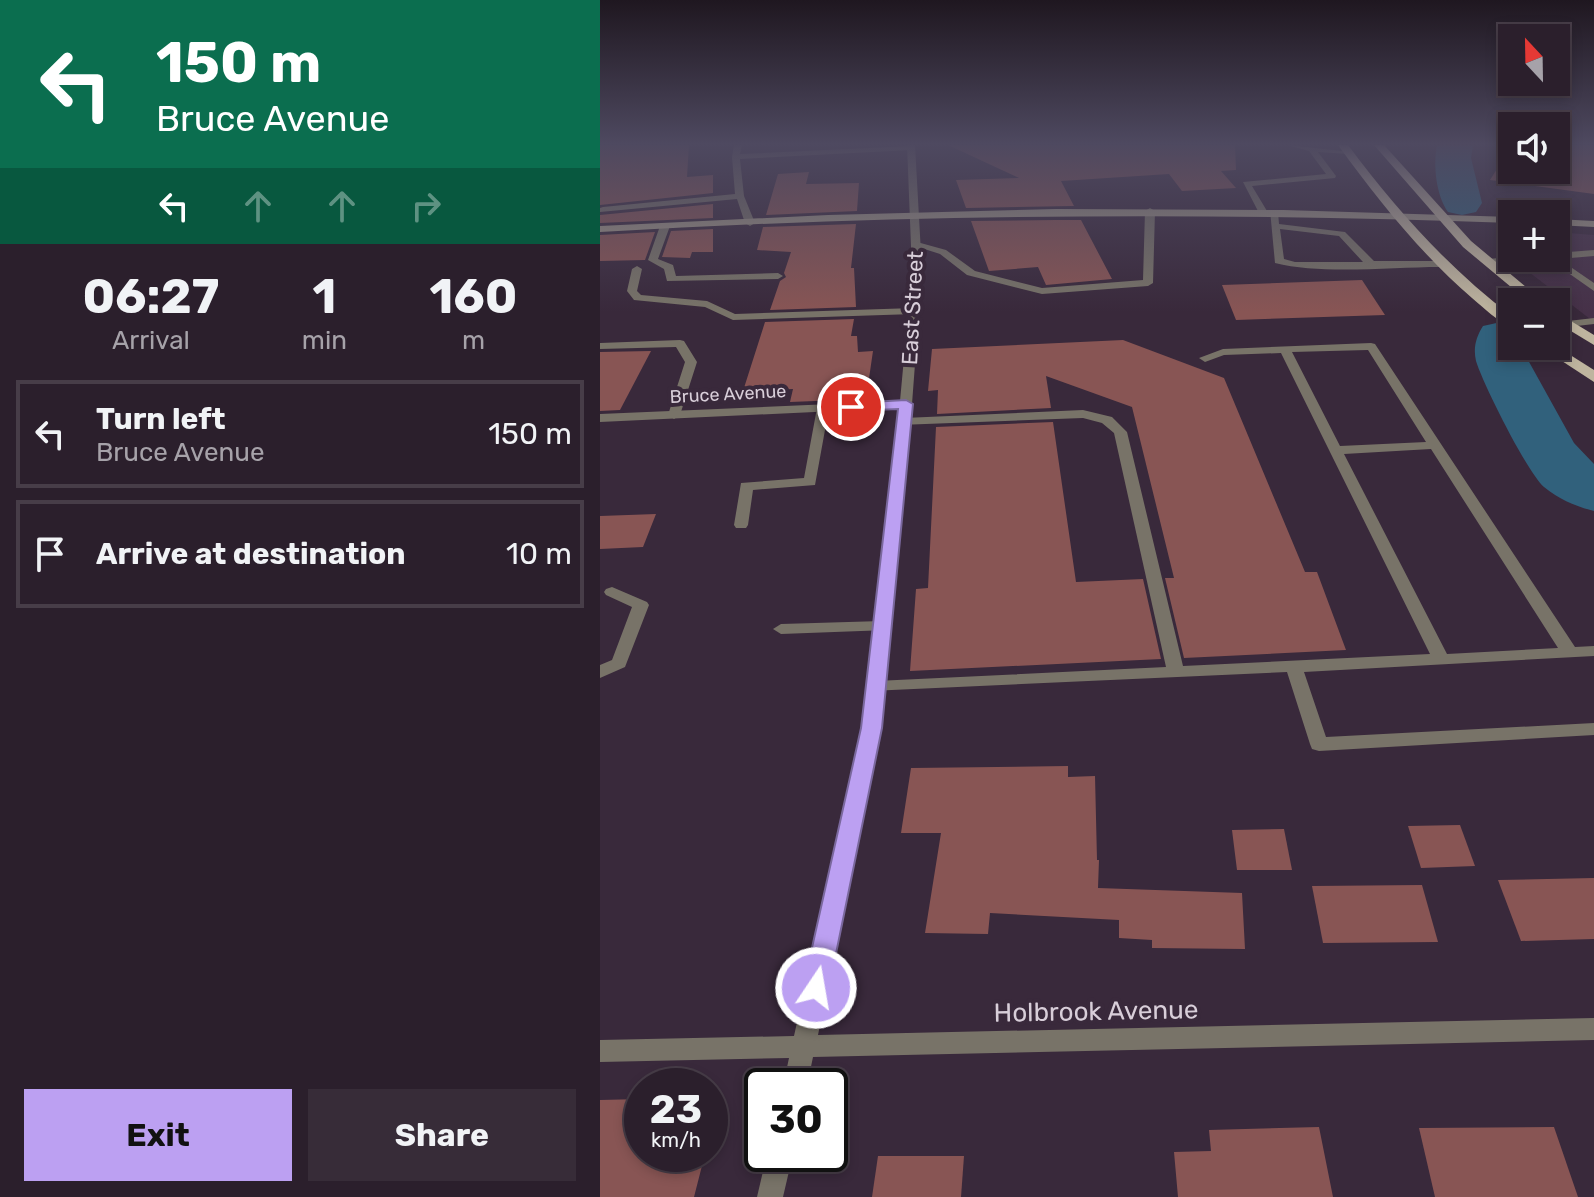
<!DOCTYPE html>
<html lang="en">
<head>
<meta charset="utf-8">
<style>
  :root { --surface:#2b1f2c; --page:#372c38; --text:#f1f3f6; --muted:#a6a2a9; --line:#473d48; --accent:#bca0f2 }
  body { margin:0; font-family:Rubik,sans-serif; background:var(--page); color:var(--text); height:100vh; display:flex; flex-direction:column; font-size:30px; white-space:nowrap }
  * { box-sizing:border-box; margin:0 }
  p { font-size:26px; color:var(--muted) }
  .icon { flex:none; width:44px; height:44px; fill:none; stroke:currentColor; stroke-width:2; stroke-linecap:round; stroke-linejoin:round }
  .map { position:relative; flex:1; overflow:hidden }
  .details { display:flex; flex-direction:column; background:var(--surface); width:600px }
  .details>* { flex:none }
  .banner { background:#0b6e4f; color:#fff; overflow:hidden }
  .needle { width:52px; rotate:338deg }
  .buttons { position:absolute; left:898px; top:24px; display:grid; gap:16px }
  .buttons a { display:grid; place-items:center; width:72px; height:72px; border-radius:0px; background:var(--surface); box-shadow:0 4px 12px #0003,0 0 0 2px var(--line); font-size:40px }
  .speed { position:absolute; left:24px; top:1068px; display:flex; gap:16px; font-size:40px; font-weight:700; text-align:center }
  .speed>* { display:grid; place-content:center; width:104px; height:104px; border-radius:50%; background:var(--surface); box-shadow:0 4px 12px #0003,0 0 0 2px var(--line); line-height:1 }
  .speed small { font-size:20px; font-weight:400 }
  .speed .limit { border:4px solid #111; border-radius:12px; background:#fff; color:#111 }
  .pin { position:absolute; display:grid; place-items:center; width:68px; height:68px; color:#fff; margin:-34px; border:4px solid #fff; border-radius:50%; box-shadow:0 2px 8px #0007 }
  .me { position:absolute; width:88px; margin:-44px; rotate:12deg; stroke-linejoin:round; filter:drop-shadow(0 0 6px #0008) }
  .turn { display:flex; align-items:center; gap:28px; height:168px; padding:0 24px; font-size:36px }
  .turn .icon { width:104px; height:104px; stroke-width:2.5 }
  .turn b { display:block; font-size:56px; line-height:68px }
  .lanes { display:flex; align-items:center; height:76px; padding:0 24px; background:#0003; justify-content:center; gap:40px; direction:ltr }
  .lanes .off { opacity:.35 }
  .eta { display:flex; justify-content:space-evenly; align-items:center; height:136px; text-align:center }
  .eta b { font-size:48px; font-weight:700; line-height:56px }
  .primary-button { display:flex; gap:16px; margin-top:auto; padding:16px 24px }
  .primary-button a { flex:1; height:92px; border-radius:0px; background:var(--accent); color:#111; font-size:32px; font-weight:700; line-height:92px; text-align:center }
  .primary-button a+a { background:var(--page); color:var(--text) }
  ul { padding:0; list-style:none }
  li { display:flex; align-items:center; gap:24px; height:108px; margin:0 16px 12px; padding:0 8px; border:4px solid var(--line); border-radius:0px }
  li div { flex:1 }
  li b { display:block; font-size:30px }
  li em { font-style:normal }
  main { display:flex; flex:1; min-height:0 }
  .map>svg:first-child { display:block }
</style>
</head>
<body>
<main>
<section class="details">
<div class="banner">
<div class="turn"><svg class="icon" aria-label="left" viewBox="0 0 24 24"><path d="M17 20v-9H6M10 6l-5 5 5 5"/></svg><div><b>150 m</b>Bruce Avenue</div></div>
<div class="lanes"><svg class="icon" aria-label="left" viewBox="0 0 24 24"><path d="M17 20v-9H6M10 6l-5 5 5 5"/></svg><svg class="icon off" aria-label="ahead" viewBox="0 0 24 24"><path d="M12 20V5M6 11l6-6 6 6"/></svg><svg class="icon off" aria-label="ahead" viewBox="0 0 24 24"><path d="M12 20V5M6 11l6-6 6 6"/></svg><svg class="icon off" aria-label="right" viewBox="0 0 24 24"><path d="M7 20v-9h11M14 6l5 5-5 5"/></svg></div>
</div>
<div class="eta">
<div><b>06:27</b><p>Arrival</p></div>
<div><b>1</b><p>min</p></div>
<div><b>160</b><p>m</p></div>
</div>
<ul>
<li><svg class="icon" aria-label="left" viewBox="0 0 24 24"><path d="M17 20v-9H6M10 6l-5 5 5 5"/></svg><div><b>Turn left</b><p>Bruce Avenue</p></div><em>150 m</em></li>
<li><svg class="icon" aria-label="arrive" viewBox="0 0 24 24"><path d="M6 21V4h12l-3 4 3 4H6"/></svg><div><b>Arrive at destination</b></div><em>10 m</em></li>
</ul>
<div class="primary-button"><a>Exit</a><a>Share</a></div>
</section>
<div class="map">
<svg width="994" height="1197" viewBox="0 0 994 1197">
  <rect width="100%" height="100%" fill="#39293b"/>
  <!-- built -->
  <polygon fill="#463148" points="968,233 994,235 994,322 903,252 912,250 912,258 956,258 956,236"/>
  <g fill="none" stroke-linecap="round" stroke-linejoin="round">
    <!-- river -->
    <g fill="#31617c" fill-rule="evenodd">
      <path d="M837,145H873L871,158L882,203L876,212L862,215L848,212C836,195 833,165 837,145Z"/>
      <path d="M901,322L912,324V346H927L928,360L974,443L994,464V511C975,506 960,500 944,487C927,472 883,384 876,361C873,348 876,337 883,326Z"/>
    </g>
  </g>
  <!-- building -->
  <g fill="#885554">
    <polygon points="0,145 89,145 87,177 113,175 113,193 0,205"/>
    <polygon points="348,145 635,145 636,170 621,171 636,188 582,191 569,174 461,181 474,206 366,208 356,180 419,178"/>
    <polygon points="912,145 912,170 956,170 956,145 994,145 994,194 890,180"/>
    <polygon points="209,172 206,184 259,183 257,211 166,215 178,174"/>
    <polygon points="113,204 113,218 0,223 0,215"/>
    <polygon points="456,220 481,220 512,279 446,285 438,267 389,271 371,221"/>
    <polygon points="256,224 251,268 254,268 256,307 170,310 180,281 186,277 184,273 191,252 157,250 163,227"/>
    <polygon points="113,229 113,252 92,252 90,258 62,257 71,231"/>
    <polygon points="55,232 45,260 0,261 0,235"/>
    <polygon points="762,280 785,315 636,320 622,285"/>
    <polygon points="254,319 251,336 257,336 258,352 273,351 266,399 190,402 193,389 143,391 165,322"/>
    <polygon points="523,340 624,378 705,572 717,572 746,650 584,658 565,578 574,578 532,407 446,376 451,408 337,414 338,390 328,391 332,349"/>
    <polygon points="51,351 20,410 0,411 0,352"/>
    <polygon points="453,422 476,582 543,579 561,659 310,671 316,589 328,588 336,427"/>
    <polygon points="56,514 43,547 0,549 0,516"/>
    <polygon points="468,766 468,777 495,776 497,860 499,860 498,888 642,893 645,949 552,948 552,940 519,938 519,920 390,913 388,934 325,933 341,833 301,833 311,768"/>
    <polygon points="860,825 875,866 821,868 808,826"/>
    <polygon points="684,829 692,870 637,870 632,830"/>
    <polygon points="994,878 994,939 921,941 898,880"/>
    <polygon points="822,885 838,942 723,943 712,886"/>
    <polygon points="42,1099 42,1154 105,1154 94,1197 0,1197 0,1100"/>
    <polygon points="719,1127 733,1197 578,1197 574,1152 611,1151 609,1130"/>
    <polygon points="954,1127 978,1197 835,1197 819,1128"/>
    <polygon points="278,1156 364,1156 361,1197 272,1197"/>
  </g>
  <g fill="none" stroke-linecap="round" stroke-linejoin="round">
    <!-- service -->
    <g fill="#787368" fill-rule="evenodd">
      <polygon points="134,145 142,145 140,154 311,146 315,148 311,150 140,159 144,196 155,223 150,226 145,223 137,199 0,212 0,208 3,207 135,194 132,157"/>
      <polygon points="687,145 752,152 748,154 718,152 736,176 735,178 652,186 667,211 659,213 643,182 726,174 709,151"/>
      <polygon points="550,208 555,211 553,283 548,286 442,294 367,275 340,254 312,245 317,242 346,250 375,271 442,288 543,280 545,211"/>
      <path d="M670,210L678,212L679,224L745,232L774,261H840L845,264L840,267C791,267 722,275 675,263ZM680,229L739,236L763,262H695L684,259Z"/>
      <polygon points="65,223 70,226 58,259 73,265 76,276 178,273 183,276 178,279 67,281 64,269 48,260 60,226"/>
      <polygon points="994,250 994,256 959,259 994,283 994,291 947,258 956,258 956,253"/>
      <polygon points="912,257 942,258 937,261 887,265 882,262 887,259"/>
      <polygon points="37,266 42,269 37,291 41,295 107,301 135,314 314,308 319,311 314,314 133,320 105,307 34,300 27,291 32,269"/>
      <polygon points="994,318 994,324 968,327 962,324 968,321"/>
      <polygon points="80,340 84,341 97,362 80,415 74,419 68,415 85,362 76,347 0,349 0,343"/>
      <path d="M771,343L775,344L975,647L994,646V656L704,672L726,737L994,723V735L719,751L712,749L710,744L687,672L270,691L267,687L270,683L276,681L566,667L514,433L502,423L483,418L299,425V419L304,418L483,410L512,417L527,432L583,666L830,654L681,353L624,355L605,362L599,358L623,349ZM768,350L826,442L740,446L692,352ZM831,449L958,648L847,654L744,454Z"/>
      <polygon points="223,404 229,408 215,485 153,490 148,525 146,528 136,528 134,525 141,483 204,478 217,408"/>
      <polygon points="12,587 47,602 49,605 25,667 0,678 0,665 12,660 32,607 6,595 4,592 6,589"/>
      <polygon points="282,621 290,626 288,630 181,634 173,629 181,624"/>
    </g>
    <!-- minor -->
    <g fill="#787368" fill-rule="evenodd">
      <polygon points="307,145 315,145 322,271 312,404 280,728 218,1035 994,1018 994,1040 213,1057 207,1086 183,1086 189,1058 0,1062 0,1040 194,1036 262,728 299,408 0,422 0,414 300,401 312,271"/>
      <polygon points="167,1154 193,1154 183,1197 157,1197"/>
    </g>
    <!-- secondary -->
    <g fill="#a09887" fill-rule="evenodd">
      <path d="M456,209L684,210L912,217V223C608,212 304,214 0,232V226L228,215Z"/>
      <polygon points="956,219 994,221 994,227 956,225"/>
    </g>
    <!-- primary -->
    <g fill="#bfb59f" fill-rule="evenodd">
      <path d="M738,145H748C796,209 848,268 912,316V327C898,322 884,308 872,298C821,254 778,200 738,145Z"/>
      <polygon points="774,145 784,145 871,241 944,302 929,302 863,247"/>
      <polygon points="956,312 994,335 994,345 956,322"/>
      <polygon points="939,346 956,346 994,370 994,382"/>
    </g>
  </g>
  <!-- sky -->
  <linearGradient id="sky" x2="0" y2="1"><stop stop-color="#1f1720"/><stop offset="0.46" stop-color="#4e4960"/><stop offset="1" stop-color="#4e4960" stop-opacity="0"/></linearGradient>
  <rect width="994" height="312" fill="url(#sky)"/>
  <!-- route -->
  <polygon fill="#bca0f2" stroke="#7a689d" stroke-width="2" points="306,400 313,404 282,728 229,988 225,996 216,999 207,996 203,988 261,728 298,409 251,411 244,407 251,403"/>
  <g text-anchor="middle" stroke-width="8" stroke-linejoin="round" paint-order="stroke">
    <!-- far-street labels -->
    <g font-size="18" fill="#d8ced9" stroke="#39293b">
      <text transform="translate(128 394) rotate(-3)" y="6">Bruce Avenue</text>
    </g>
    <!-- street labels -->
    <g font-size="22" fill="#d8ced9" stroke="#39293b">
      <text transform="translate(312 308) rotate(-87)" y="8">East Street</text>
    </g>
    <!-- near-street labels -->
    <g font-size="26" fill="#d8ced9" stroke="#39293b">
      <text transform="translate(496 1011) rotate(-1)" y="9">Holbrook Avenue</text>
    </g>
  </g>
</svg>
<div class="buttons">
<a><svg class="needle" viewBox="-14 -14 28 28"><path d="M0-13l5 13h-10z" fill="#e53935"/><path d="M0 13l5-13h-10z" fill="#a6a2a9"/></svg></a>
<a><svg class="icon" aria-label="sound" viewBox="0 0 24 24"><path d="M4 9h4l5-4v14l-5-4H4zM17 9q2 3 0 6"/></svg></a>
<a>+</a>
<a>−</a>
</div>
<div class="speed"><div>23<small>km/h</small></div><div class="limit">30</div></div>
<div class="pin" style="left:251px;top:407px;background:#d93025"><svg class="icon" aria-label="arrive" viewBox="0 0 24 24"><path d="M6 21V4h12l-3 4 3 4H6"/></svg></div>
<svg class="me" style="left:216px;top:988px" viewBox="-20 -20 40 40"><circle r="17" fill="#bca0f2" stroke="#fff" stroke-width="3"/><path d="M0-11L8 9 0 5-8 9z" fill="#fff"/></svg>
</div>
</main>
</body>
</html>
